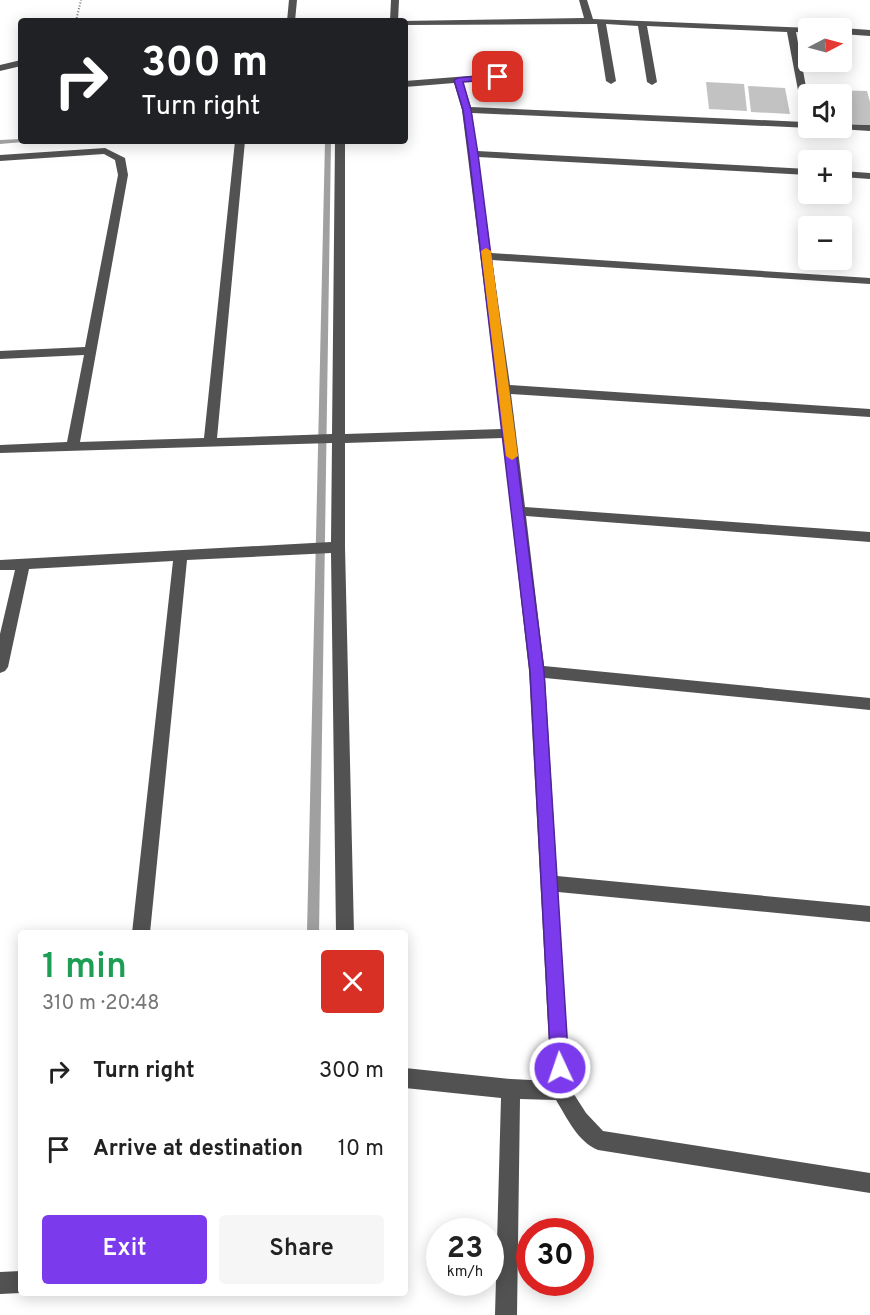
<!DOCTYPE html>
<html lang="en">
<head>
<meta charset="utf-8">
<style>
  :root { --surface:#fff; --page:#f6f6f6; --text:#222; --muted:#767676; --accent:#7c3aed }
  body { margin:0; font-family:Overpass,sans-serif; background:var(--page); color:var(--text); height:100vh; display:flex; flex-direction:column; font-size:22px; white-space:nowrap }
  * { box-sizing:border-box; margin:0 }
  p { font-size:20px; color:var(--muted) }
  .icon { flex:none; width:33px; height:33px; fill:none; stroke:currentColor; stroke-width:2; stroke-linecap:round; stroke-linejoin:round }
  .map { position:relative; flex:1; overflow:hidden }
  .panel { position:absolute; left:18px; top:930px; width:390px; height:366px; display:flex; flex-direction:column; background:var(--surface); border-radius:6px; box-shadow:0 3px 15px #0003 }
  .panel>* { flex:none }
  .guide { position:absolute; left:18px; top:18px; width:390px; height:126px; border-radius:6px; box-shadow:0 3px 15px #0003; background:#202124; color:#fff; overflow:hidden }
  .needle { width:39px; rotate:84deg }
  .buttons { position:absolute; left:798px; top:18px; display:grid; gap:12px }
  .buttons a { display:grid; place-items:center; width:54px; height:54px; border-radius:6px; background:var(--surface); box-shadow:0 3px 15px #0003; font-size:30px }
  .speed { position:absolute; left:426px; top:1218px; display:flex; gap:12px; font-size:30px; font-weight:700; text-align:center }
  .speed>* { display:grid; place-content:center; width:78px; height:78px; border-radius:50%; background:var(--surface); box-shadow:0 3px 15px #0003; line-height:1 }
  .speed small { font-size:15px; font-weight:400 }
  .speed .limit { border:9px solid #d22; background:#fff; color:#111 }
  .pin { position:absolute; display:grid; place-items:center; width:51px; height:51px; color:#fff; margin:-26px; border-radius:12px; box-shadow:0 3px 9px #0006 }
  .me { position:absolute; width:66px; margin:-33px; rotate:357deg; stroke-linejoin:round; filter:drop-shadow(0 0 4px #0008) }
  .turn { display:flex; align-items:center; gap:21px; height:126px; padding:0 24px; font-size:27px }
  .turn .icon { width:78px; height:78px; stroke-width:2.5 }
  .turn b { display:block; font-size:42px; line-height:51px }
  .round { display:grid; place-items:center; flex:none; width:63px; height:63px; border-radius:6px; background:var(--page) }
  .overview { display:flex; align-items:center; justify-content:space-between; height:102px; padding:0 24px }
  h1 { font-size:36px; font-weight:600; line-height:45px; color:#1e9e55 }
  .primary-button { display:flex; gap:12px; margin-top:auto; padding:12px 24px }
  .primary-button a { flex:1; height:69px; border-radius:6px; background:var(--accent); color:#fff; font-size:24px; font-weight:600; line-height:69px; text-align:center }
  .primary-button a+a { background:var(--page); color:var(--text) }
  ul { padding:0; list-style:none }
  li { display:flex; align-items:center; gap:18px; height:78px; padding:0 24px }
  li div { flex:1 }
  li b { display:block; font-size:22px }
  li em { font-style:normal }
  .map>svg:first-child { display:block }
</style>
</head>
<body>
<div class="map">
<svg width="870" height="1315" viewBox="0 0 870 1315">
  <rect width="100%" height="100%" fill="#fff"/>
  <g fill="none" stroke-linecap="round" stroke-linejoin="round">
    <!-- stream -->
    <g fill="#a0a0a0" fill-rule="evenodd">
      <polygon points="21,139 21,141 24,141 23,142 0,144 0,140"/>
      <polygon points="325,141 331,141 319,933 307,933"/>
    </g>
  </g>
  <!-- building -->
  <g fill="#c2c2c2">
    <polygon points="706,82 744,84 747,111 709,109"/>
    <polygon points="748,86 785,88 790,114 751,112"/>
    <polygon points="827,90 867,91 870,102 870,125 842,123 842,94 829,94"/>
  </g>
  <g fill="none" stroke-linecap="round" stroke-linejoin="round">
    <!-- path -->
    <polyline stroke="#747474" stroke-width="2" stroke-dasharray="1 2" stroke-linecap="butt" points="76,21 81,0"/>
    <!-- minor -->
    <g fill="#525252" fill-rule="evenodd">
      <polygon points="289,0 297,0 295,21 287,21"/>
      <polygon points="391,0 399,0 398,21 390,21"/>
      <path d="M579,0H587L593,19L811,28H808V33L796,32L808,98L810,128L472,113L477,151L808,169V175L478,157L491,253L870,278V284L492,260L510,385L870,409V417L511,394L525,507L870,532V542L526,516L544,666L870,698V710L545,678L557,876L870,906V922L558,892L570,1088L586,1113L603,1131L870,1173V1193L598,1150C578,1142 567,1118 556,1100L520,1099L517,1315H495L501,1098L405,1088V1068L511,1079L551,1081L529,671L503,438L345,443V547L354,933H336L331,553L187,560L150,933H132L173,561L29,569L8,667L5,671L0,673V634L15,570H0V560L331,542L332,443L0,453V445L67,442L84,355L0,359V351L85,347L118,175L115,160L104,154L0,161V155L105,148L125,158L128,175L80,442L204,438L235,141H245L217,438L332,434L335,141H345V434L502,429L462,110L454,83L405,87V81L518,72L523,75L521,77L463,82L471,107L804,122L787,32L647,26L657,82L652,85L647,82L638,26L606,24L616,81L611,84L606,81L597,24L405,25V21H401L584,18Z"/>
      <polygon points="842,28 870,30 870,36 842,34"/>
      <polygon points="21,60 21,66 0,71 0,65"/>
      <polygon points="842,124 870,125 870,131 839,129 837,128 842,128"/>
      <polygon points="842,171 870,173 870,179 842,177"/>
      <polygon points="21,1271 21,1293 0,1294 0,1272"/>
    </g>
  </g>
  <!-- route -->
  <polygon fill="#7c3aed" stroke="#51269a" stroke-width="1.5" points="498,74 503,77 501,79 463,82 471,110 478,154 544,671 569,1068 566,1074 560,1076 554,1074 551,1068 530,671 469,154 463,110 454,80 458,78"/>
  <!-- slow -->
  <polygon fill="#f59e0b" points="486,248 491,251 518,456 512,460 506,456 481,251"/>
</svg>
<div class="buttons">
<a><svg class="needle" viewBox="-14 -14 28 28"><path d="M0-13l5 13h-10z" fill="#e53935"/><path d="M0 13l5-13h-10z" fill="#767676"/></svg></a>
<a><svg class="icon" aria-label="sound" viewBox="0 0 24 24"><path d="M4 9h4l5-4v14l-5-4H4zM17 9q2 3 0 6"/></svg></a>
<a>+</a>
<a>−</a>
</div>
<div class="speed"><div>23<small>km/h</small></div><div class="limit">30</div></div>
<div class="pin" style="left:498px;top:77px;background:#d93025"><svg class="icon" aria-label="arrive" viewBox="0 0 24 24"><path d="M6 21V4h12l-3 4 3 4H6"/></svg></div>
<svg class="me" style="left:560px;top:1068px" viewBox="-20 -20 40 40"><circle r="17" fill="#7c3aed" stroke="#fff" stroke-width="3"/><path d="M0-11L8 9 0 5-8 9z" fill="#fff"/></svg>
<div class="guide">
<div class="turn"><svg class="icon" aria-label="right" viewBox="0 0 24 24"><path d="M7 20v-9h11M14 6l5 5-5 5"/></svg><div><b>300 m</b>Turn right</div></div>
</div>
<section class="panel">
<div class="overview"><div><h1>1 min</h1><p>310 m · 20:48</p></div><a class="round" style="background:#d93025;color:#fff"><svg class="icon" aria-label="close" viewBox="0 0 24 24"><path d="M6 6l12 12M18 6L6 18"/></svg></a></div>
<ul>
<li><svg class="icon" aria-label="right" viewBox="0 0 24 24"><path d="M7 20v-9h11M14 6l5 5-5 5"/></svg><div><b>Turn right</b></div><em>300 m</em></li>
<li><svg class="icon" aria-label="arrive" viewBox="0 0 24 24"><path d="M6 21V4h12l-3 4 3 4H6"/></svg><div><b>Arrive at destination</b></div><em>10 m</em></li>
</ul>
<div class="primary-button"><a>Exit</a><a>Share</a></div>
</section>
</div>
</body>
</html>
